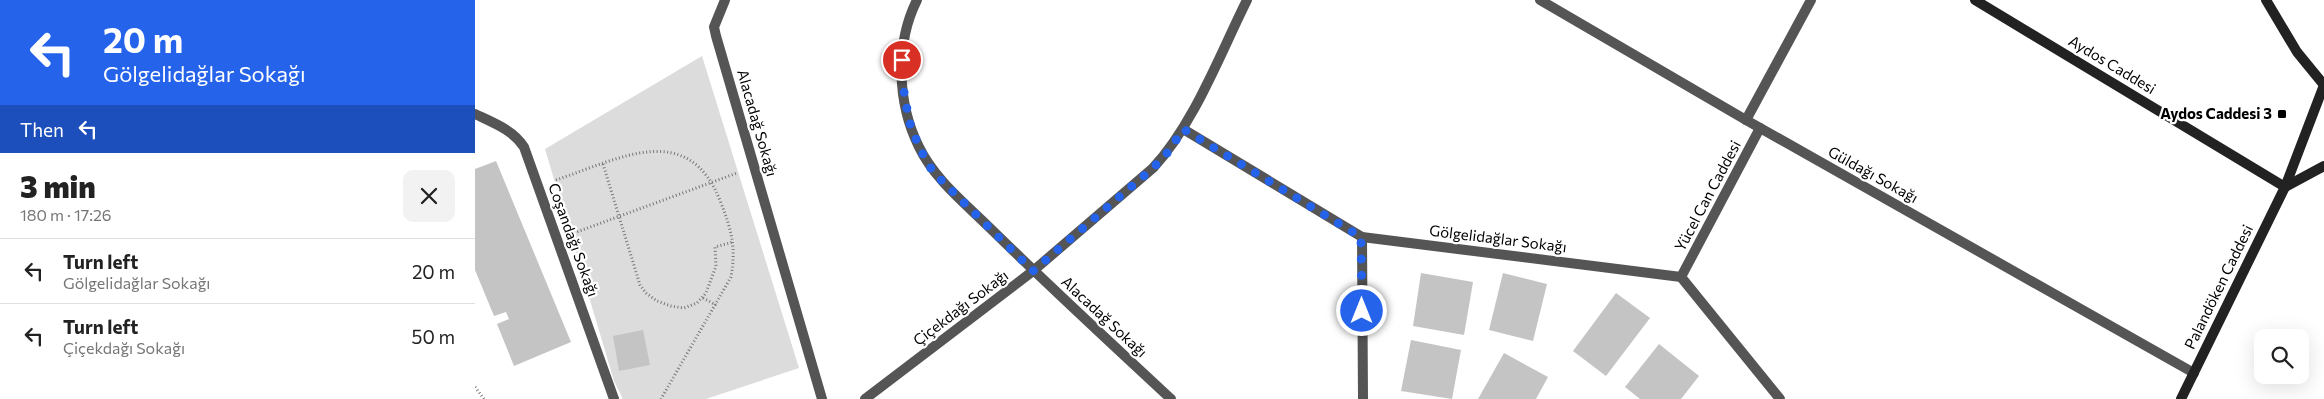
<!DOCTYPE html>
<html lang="en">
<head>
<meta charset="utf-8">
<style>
  :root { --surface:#fff; --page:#f2f2f2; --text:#222; --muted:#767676; --line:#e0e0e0 }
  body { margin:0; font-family:Commissioner,sans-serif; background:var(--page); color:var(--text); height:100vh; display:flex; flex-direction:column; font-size:19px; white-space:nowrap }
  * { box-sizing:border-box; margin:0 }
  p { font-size:16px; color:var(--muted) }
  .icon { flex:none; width:28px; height:28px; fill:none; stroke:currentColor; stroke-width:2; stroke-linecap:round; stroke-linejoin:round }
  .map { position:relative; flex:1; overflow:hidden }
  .drawer { display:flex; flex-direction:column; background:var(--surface); width:475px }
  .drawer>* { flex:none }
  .guide { background:#2563eb; color:#fff; overflow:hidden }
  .buttons { position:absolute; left:1779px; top:329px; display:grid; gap:10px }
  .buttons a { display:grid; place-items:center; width:55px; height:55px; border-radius:10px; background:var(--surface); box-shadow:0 5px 20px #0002; font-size:25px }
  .pin { position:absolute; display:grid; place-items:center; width:42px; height:42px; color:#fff; margin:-21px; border:2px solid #fff; border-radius:50%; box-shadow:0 1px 5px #0007 }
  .me { position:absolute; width:55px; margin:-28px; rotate:0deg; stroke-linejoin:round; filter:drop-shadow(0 0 4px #0008) }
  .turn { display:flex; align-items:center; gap:18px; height:105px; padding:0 20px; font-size:22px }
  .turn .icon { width:65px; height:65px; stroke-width:2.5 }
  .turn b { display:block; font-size:35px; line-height:42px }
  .then { display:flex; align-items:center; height:48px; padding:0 20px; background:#0003; gap:10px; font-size:19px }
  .round { display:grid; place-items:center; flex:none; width:52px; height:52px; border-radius:10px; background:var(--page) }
  .headline { display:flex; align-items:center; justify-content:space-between; height:85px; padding:0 20px }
  h1 { font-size:30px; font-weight:800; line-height:38px }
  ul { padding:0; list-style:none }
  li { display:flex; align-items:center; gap:15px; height:65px; padding:0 20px; border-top:1px solid var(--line) }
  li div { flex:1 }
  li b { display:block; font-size:19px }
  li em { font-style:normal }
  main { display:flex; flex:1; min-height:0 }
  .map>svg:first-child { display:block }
</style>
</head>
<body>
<main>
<section class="drawer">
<div class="guide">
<div class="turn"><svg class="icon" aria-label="left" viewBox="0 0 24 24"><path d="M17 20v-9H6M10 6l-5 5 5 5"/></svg><div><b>20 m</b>Gölgelidağlar Sokağı</div></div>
<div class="then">Then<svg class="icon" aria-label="left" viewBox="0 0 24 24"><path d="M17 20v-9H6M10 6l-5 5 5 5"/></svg></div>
</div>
<div class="headline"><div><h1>3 min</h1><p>180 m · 17:26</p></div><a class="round"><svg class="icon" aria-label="close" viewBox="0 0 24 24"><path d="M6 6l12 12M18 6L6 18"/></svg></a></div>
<ul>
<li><svg class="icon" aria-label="left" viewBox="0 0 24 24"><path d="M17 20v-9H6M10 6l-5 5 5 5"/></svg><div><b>Turn left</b><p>Gölgelidağlar Sokağı</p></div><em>20 m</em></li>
<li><svg class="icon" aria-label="left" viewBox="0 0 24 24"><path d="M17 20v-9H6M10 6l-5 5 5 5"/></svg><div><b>Turn left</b><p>Çiçekdağı Sokağı</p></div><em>50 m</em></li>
</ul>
</section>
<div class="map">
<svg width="1849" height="399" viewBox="0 0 1849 399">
  <rect width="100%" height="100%" fill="#fff"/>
  <!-- green -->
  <polygon fill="#dcdcdc" points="227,56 324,368 231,399 148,399 139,381 70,149"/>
  <!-- building -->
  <g fill="#c4c4c4">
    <polygon points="21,161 96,342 39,366 22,324 34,319 31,312 19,316 0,270 0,169"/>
    <polygon points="946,273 998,282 989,335 938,326"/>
    <polygon points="1028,273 1072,284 1058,341 1014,330"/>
    <polygon points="1141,293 1175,318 1131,376 1098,351"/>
    <polygon points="168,330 175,365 144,371 138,336"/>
    <polygon points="936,340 986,350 977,399 926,391"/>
    <polygon points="1184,344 1224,376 1206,399 1165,399 1150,387"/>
    <polygon points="1029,353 1073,377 1061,399 1003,399"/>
  </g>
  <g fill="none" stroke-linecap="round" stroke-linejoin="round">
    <!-- path -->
    <g stroke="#777" stroke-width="3" stroke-dasharray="1 2.5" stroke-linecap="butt">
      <polyline points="128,164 165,285 171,293 182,301 196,306 209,308 222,303 231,293 241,266 240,247 258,242"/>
      <path d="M81,180C144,159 214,118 246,203C257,231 261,248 256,277L186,399"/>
      <polyline points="99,233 262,173"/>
      <polyline points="228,298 241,305"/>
      <polyline points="0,387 9,399"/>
    </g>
    <!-- street -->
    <g stroke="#555" stroke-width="10">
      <polyline points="250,0 239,27 241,36 347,399"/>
      <path d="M442,0C420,44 422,103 444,147C460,180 491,204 516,229C575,287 636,343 696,399"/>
      <polyline points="1065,0 1271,120 1719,373"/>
      <path d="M0,114C19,123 38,130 49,147L139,399"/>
      <polyline points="1271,120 1336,0"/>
      <polyline points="708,129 887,237 1206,277 1305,399"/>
      <polyline points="887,237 888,399"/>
      <polyline points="1206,277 1285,128"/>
      <path d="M390,399L558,271L678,168C719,124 745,54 772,0"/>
    </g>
    <!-- secondary -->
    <g stroke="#222" stroke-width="10">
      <polyline points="1500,0 1810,187"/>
      <polyline points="1791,0 1822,52 1849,85"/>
      <polyline points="1810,187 1849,166"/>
      <polyline points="1706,399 1810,187 1849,85"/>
    </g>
  </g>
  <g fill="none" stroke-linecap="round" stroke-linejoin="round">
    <!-- route -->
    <polyline stroke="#2563eb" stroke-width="9" stroke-dasharray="0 16.2" points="427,60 429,92 434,121 444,147 458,172 558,271 678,168 694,151 708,129 886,237 887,311"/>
  </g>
  <!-- markers -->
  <rect fill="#000" stroke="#fff" stroke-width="2" x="1802" y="109" width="10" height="10" rx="2.5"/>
  <g text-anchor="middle" stroke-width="4.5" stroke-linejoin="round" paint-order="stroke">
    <!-- street labels -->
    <g font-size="15" fill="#000" stroke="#fff">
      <text transform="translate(1637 65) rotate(31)" y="5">Aydos Caddesi</text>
      <text transform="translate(282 123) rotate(74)" y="5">Alacadağ Sokağı</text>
      <text transform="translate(1398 175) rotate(29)" y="5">Güldağı Sokağı</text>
      <text transform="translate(1233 196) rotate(-62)" y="5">Yücel Can Caddesi</text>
      <text transform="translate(1023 239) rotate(7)" y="5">Gölgelidağlar Sokağı</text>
      <text transform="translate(98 240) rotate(70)" y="5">Coşandağı Sokağı</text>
      <text transform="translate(1744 287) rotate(-64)" y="5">Palandöken Caddesi</text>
      <text transform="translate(486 308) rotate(-37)" y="5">Çiçekdağı Sokağı</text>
      <text transform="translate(629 317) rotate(43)" y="5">Alacadağ Sokağı</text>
    </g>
    <!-- poi labels -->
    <g font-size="15" font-weight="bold" fill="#000" stroke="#fff" text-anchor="end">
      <text x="1797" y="119">Aydos Caddesi 3</text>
    </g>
  </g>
</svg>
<div class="buttons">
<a><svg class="icon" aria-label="search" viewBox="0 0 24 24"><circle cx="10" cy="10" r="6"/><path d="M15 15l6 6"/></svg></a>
</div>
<div class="pin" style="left:427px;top:60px;background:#d93025"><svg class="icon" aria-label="arrive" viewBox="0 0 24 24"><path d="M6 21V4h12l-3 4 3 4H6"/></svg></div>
<svg class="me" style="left:887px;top:311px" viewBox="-20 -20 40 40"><circle r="17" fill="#2563eb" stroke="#fff" stroke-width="3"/><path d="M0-11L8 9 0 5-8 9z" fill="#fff"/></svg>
</div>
</main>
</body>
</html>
